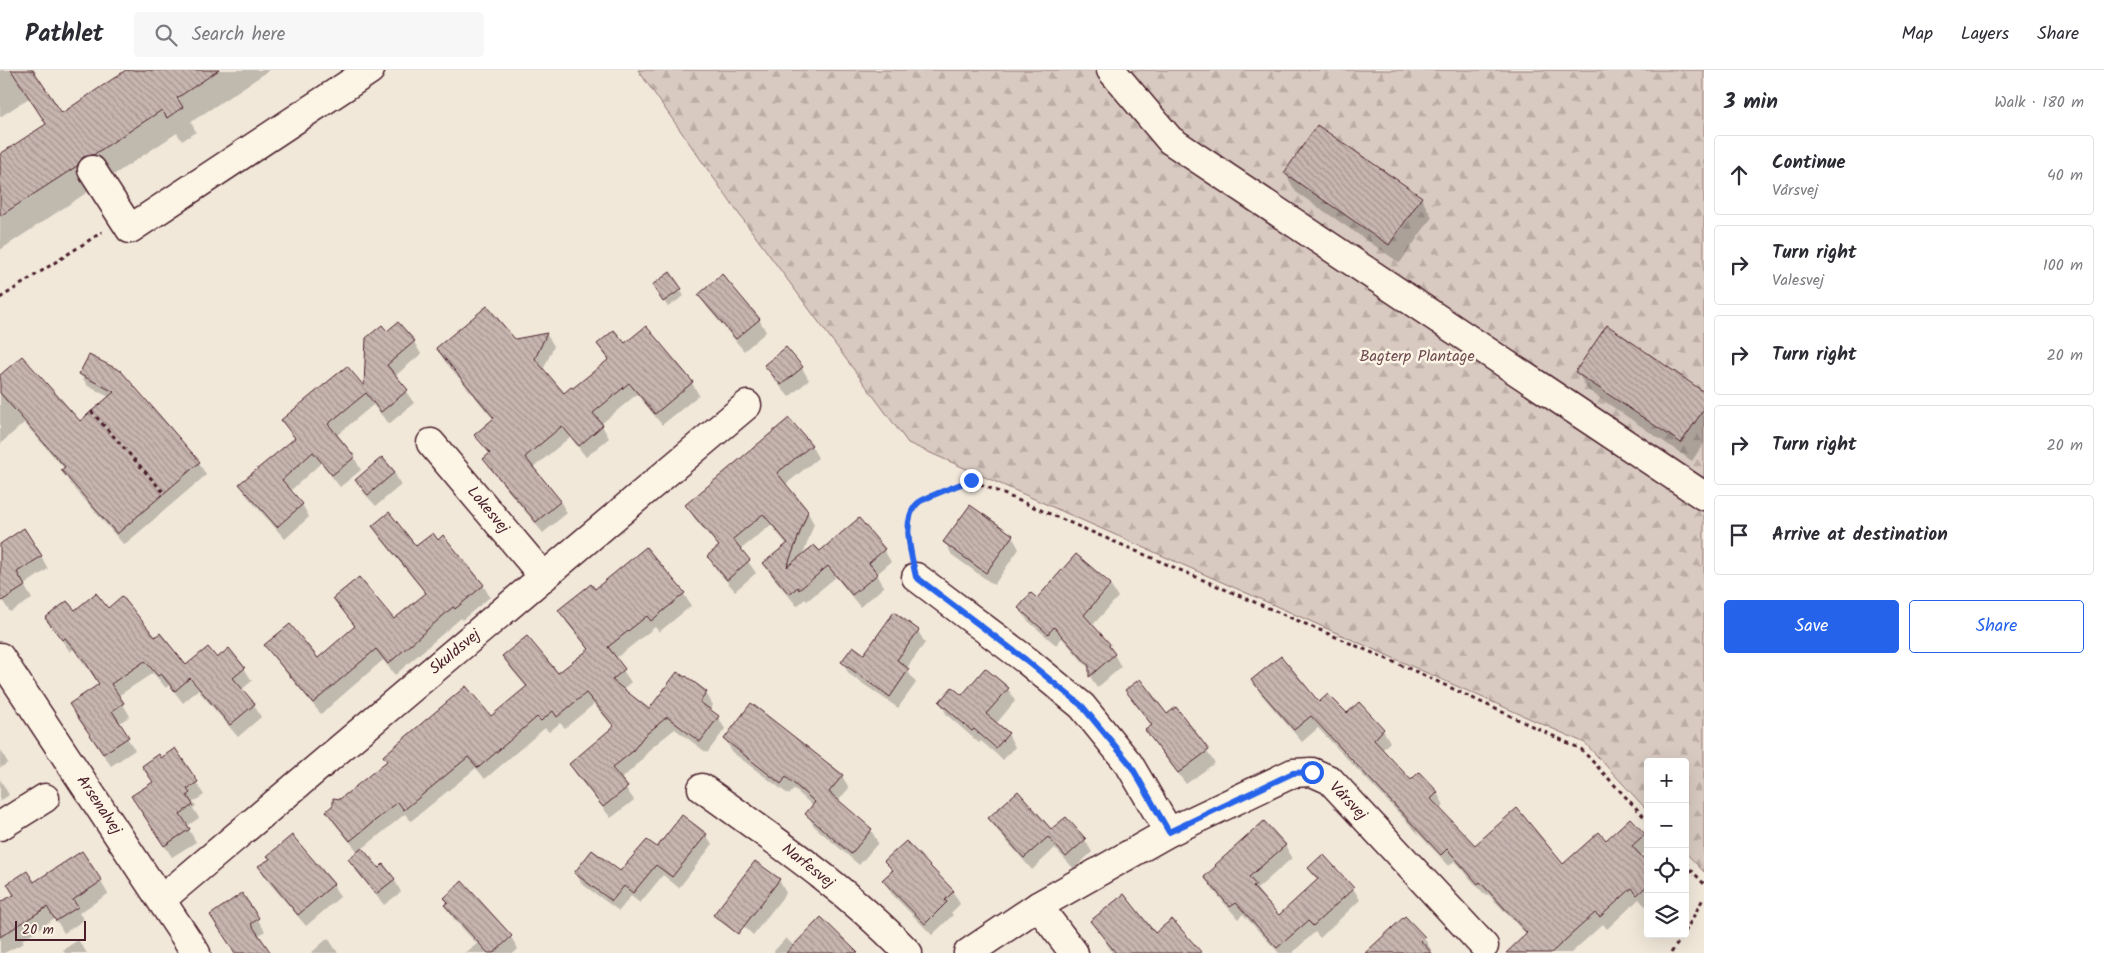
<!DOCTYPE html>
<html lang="en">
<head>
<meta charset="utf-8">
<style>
  :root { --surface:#fff; --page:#f7f7f7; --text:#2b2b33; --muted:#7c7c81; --line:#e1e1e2; --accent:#2563eb }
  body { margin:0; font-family:Kalam,sans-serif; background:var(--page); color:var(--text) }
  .controls { position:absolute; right:15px; bottom:15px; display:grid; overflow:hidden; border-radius:5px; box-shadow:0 5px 20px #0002 }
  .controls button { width:45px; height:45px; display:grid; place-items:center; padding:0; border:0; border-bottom:1px solid var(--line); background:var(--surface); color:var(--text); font:25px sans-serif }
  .scale { position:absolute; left:15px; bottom:12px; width:71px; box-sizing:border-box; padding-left:5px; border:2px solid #4a1f2b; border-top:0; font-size:14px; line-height:18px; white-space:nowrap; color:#4a1f2b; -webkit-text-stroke:4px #fcf5e5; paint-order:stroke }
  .stop { position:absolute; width:15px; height:15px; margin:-11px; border:4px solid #2563eb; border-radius:50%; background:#fff }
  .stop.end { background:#2563eb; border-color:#fff; box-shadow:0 1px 5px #0008 }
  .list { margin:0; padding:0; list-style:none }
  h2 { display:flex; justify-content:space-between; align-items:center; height:65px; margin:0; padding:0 20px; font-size:21px }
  h2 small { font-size:16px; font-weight:400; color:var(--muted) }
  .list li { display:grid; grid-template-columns:32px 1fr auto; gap:15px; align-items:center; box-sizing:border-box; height:80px; margin:0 10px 10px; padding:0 10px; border:1px solid var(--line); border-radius:5px }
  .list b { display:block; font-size:19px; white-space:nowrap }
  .list p { margin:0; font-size:16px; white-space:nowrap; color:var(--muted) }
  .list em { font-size:16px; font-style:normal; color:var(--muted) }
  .actions { display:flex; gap:10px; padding:15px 20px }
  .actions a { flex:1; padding:11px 0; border:1px solid var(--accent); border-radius:5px; text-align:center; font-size:18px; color:var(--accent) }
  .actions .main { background:var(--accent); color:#fff }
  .icon { flex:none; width:28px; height:28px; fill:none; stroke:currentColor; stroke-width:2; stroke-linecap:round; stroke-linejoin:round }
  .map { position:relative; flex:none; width:1704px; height:883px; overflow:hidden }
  header { display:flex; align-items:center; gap:30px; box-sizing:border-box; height:70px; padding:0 25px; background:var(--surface); border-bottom:1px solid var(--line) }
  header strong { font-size:24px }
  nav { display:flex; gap:28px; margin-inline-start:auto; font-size:18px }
  .search { width:350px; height:45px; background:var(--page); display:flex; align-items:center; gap:12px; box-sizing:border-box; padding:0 18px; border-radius:5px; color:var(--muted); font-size:19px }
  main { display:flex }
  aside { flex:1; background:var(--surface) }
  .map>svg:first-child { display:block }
</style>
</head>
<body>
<header>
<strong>Pathlet</strong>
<div class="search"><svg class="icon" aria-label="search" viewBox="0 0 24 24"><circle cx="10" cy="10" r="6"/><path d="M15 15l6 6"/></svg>Search here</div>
<nav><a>Map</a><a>Layers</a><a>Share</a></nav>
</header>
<main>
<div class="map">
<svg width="1704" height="883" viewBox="0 0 1704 883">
  <defs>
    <pattern id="forest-firs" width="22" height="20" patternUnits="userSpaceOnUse" patternTransform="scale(1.25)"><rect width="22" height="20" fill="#d8cac0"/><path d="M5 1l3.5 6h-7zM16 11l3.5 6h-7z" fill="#bbada5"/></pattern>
    <pattern id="building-back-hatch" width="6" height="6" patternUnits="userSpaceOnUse" patternTransform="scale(1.25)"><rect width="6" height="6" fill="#c7b6af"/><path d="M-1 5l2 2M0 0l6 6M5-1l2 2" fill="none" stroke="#a4938f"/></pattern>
  </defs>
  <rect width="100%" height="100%" fill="#f1e8da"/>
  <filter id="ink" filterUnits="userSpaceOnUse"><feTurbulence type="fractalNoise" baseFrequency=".02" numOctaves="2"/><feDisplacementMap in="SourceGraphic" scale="10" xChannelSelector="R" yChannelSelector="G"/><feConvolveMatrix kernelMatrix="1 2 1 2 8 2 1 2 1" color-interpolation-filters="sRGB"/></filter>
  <g filter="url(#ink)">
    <!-- forest -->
    <polygon fill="url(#forest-firs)" stroke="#917476" points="638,0 1704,0 1704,802 1685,782 1685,692 1648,692 1648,741 1585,673 908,373 736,140"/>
    <!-- shadow -->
    <g fill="#0003">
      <polygon points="0,0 32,0 61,45 128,0 270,0 191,52 196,62 182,71 177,63 0,180 0,86 47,55 29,28 0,47"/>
      <polygon points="1285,103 1421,128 1432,147 1400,193 1296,122"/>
      <polygon points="680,220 684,226 668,237 657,221"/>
      <polygon points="700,225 759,249 766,262 744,281 707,237"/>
      <polygon points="387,263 414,272 421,284 395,306 414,333 389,354 373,335 336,366 354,387 361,400 340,417 321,393 290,421 302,434 309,447 285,469 247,426 240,414 295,369 282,351 365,320"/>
      <polygon points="547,265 554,276 543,300 564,325 573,320 609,290 599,275 625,275 692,313 699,325 662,355 637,324 601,354 609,368 586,387 570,367 533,398 560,431 567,443 543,463 492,401 485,389 490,385 476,365 494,350 444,290 438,278 514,271"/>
      <polygon points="89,286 199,393 206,405 124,475 70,413 63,401 65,399 24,353 0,374 0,316 79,353 109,327 88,316 80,304"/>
      <polygon points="766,295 802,298 809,310 789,327 773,308"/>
      <polygon points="1577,302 1704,324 1704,373 1692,391 1588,320"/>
      <polygon points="811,375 818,388 785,415 807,441 814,454 803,485 884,480 891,492 877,504 884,517 860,537 836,507 807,531 805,529 797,536 772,506 765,493 787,475 771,455 740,480 756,503 735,521 715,498 708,486 719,477 694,448 687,436"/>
      <polygon points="394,402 401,415 376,436 364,423 357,410"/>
      <polygon points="373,456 416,478 438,471 483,515 490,527 462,550 461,548 395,605 383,590 321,644 273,587 266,575 318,589 355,557 334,529 394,551 426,524 380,468"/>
      <polygon points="1012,466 1019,479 994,515 952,485 945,472"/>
      <polygon points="0,475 41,486 48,499 24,515 32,529 10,542 0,527"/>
      <polygon points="1110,515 1118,527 1092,556 1109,575 1121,597 1097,618 1090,606 1090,600 1062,568 1056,575 1027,550 1020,538 1037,530"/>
      <polygon points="595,521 684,524 691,536 659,562 655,557 615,589 631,612 622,620 650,641 706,623 713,635 709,641 718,647 725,659 707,683 675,659 651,678 638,694 620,710 634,730 611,748 577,706 570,694 614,658 594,634 565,658 560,653 549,662 545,658 485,709 476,698 411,751 405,744 362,779 378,800 394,809 401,822 384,835 357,802 350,790 359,783 334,753 327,741 340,730 491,648 527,618 511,599 504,587 557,605 589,580 567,553 560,541"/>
      <polygon points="108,539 155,568 186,597 217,590 244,598 252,611 241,620 254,635 261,647 238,667 198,620 183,633 169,615 166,618 153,603 118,626 130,646 118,654 135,680 111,696 78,647 100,615 73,579 70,582 47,549 75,542"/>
      <polygon points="918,561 925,573 906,599 916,613 898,638 849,604 842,592 864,586"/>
      <polygon points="1253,611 1347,645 1359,634 1383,660 1390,672 1382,680 1411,712 1419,704 1437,723 1444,735 1439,740 1475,777 1562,796 1606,772 1644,765 1648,771 1648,780 1640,787 1648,795 1648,833 1645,836 1639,829 1607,859 1603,854 1571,883 1517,883 1527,865 1488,824 1486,826 1454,791 1449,796 1318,658 1302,672 1260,623"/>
      <polygon points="1008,619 1015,631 996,654 1008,664 1015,677 1003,690 981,671 979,673 947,645 940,632"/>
      <polygon points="1127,621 1167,646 1176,639 1215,693 1186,714 1154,672 1147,661 1152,657"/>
      <polygon points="725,669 842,706 849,718 838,731 871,760 878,773 859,795 814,756 807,744 813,736 794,719 789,725 732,682"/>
      <polygon points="0,679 8,693 0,698"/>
      <polygon points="175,680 204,725 193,732 196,736 193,738 199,748 187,756 196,772 172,787 132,727 154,713 160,689"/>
      <polygon points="0,709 9,725 0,731"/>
      <polygon points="990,748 1051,761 1066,748 1085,770 1092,782 1074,799 1055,778 1032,800 997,760"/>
      <polygon points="706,764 712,775 679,818 663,805 640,833 631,826 619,841 582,814 576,803 621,803 657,779"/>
      <polygon points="292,767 333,815 340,827 306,856 266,809 259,797 271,789"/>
      <polygon points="1285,775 1292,788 1257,819 1279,847 1318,811 1310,798 1353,818 1360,830 1320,868 1315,862 1292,883 1279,883 1243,844 1238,849 1213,820 1206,807"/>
      <polygon points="886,792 953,822 960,834 951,843 953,845 932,865 891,823 884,810 892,802"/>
      <polygon points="779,810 786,823 753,865 732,845"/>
      <polygon points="101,812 108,824 79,843 84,850 64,863 55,848 22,870 24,873 4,883 0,883 0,834 34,814"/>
      <polygon points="242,825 265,861 258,866 269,883 235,883"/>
      <polygon points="445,828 511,867 518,879 514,883 465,883 477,874 453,848 446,836 448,834"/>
      <polygon points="1092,851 1155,865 1199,883 1110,883 1112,882"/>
      <polygon points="328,868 338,883 311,883"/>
      <polygon points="786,868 794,876 856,883 775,883 774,881"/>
      <polygon points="1424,868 1431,880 1430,883 1367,883"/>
      <polygon points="78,870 87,883 65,883 63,880"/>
    </g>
    <!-- building -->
    <g fill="url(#building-back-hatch)" stroke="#4a1f2b">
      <polygon points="11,0 33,0 62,43 126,0 219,0 177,28 183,37 167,48 162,40 93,85 83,87 77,96 0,146 0,84 46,54"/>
      <polygon points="1317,55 1422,127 1389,175 1284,103"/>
      <polygon points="670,202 682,219 663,232 652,215"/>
      <polygon points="722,204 760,249 736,269 698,225"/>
      <polygon points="487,236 515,269 547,263 535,289 564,323 571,317 573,318 609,289 597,274 614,260 625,273 646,256 693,312 655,344 629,313 593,343 603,355 579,376 562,356 525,387 561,431 536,452 483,389 490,383 474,365 494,348 436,278"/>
      <polygon points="398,252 415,271 387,295 408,320 381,342 366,323 328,354 355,387 332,405 313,382 282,410 303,434 277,457 239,414 295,368 281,350 347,296 364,316 366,268 382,255 387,261"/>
      <polygon points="1607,255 1704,322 1704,339 1681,373 1575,302"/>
      <polygon points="786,277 803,297 781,315 764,295"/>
      <polygon points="89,285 121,301 200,392 117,464 61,400 65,397 0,323 0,305 22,286 80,351 114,322 79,304"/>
      <polygon points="789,348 812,375 777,403 808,441 787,497 814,475 820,481 859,448 885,479 869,493 878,504 852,525 828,496 799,520 798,517 789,524 763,493 788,473 763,444 733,469 750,490 727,510 707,486 719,476 685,435"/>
      <polygon points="382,387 395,402 368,425 355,410"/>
      <polygon points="970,435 1013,465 986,503 943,472"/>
      <polygon points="389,442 416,476 433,463 438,470 443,465 484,515 455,539 453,537 388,594 376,579 313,633 264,575 290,554 318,588 355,556 333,528 359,507 394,549 426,523 372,456"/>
      <polygon points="24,458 42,486 17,502 25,516 0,532 0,474"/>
      <polygon points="646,477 685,523 651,551 647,546 608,577 625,599 612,610 649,639 677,602 685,607 686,606 707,622 700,632 719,646 700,672 667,647 644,666 632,682 612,698 628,717 603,737 569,694 614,656 586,623 557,647 553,641 541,651 537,647 478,698 468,687 404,740 398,732 350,771 326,741 333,735 333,728 340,729 387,691 383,686 466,616 491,646 527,616 502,586 527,566 558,603 589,579 558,540 591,514 595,519"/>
      <polygon points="1076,484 1111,514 1084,545 1110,574 1109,576 1115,584 1089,607 1089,596 1054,557 1048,564 1018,538 1031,523 1037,528"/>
      <polygon points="96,523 108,538 122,526 155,567 160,563 186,595 208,577 217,588 229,578 245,598 233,608 255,634 230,655 190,608 175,621 161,604 158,606 145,591 111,614 124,633 112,641 129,667 103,684 69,634 99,614 86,593 65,568 62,570 45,548 67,531 75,540"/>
      <polygon points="894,542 919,560 897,590 909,599 890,627 841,592 853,576 864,584"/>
      <polygon points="1281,586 1319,632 1328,624 1347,643 1359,632 1384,659 1374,670 1411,710 1419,702 1438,722 1431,729 1475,775 1517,738 1563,794 1599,762 1606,770 1630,748 1645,764 1632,776 1648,793 1648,815 1637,825 1632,818 1600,847 1595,843 1551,883 1506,883 1527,863 1480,812 1478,814 1447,779 1441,785 1311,646 1294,660 1251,610"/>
      <polygon points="985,598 1009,618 986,644 1009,663 996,678 974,659 972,661 939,632 952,617 962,625"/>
      <polygon points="1140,609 1167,644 1176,637 1209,680 1178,703 1145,660 1152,655 1125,620"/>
      <polygon points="751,633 843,705 829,722 872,759 851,784 805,744 815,732 786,707 781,714 724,669"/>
      <polygon points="175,678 198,712 187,719 190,723 187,725 193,735 180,744 190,759 164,776 131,726 153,712 142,696 159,684 161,688"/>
      <polygon points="1018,721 1051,759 1066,747 1086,769 1066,787 1048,767 1024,788 988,748"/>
      <polygon points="682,745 707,764 672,807 656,795 633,823 624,816 612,831 574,803 592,780 620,801 647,770 657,777"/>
      <polygon points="1264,751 1286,775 1249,807 1256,815 1253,817 1279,845 1318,809 1308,798 1323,784 1354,818 1313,856 1308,851 1277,878 1236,833 1230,837 1204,807 1216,796 1215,795"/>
      <polygon points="292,765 334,814 298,845 258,796 270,789 267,786"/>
      <polygon points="906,771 954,821 945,830 947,832 925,854 882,810 893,800 884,791"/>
      <polygon points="362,778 379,798 383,794 395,809 376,824 348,789"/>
      <polygon points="82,781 102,811 73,830 78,837 56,851 47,837 0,867 0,832 14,825 7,814 27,801 34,812"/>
      <polygon points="755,791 780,809 738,864 713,845"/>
      <polygon points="462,811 512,866 494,883 488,883 444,835 448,832 444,828"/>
      <polygon points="242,823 259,848 251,854 271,883 235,883 210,845"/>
      <polygon points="1124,824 1155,863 1172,849 1202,883 1116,883 1090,851"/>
      <polygon points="1405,846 1425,867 1421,871 1432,883 1365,883"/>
      <polygon points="821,847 858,883 786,883"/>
    </g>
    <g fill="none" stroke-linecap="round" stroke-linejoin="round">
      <defs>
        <g id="minor">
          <polyline points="1111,0 1170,70 1704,426"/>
          <polyline points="92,100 130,159 370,0"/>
          <polyline points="431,373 544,507"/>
          <polyline points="916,507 1026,590 1082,636 1129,694 1169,762"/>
          <polyline points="0,587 196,883"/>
          <path d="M 702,718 C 773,769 847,819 908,883"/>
          <polyline points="0,756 45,728"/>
          <polyline points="162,829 747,335"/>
          <polyline points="1038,836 1074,883"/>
          <polyline points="968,883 1038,836 1169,762 1293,703 1312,702 1330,710 1484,876"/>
        </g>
      </defs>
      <!-- minor casing -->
      <use href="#minor" stroke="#4a1f2b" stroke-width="31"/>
      <!-- path -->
      <g stroke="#4a1f2b" stroke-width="3" stroke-dasharray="4 4" stroke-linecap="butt">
        <polyline points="0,228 102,162"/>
        <polyline points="91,341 165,424"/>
        <path d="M 910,482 C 907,468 906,445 917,434 C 925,426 959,415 971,410 L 1417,602 L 1581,679 L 1648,751"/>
        <polyline points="1685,793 1704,814"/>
        <polyline points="1685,862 1704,827"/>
        <polyline points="1671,883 1684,864"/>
      </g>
      <!-- minor -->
      <use href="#minor" stroke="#fcf5e5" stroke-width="28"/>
    </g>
  </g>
  <g fill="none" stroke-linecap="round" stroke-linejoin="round" filter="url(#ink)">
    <!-- route -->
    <path stroke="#2563eb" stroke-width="6" d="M 971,410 C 960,415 925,427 918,433 C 900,449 912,487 916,507 L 1026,590 L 1082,636 L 1130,694 L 1169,762 L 1293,703 L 1312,702"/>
  </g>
  <g text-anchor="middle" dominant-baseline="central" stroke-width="5" stroke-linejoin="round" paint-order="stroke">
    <!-- park labels -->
    <g font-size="16" fill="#6e4a50" stroke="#fcf5e5">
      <text x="1417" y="286">Bagterp Plantage</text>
    </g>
    <!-- street labels -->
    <g font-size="16" fill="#4a1f2b" stroke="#fcf5e5">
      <text transform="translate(488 440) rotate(50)">Lokesvej</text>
      <text transform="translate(455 582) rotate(-40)">Skuldsvej</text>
      <text transform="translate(1348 731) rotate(46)">Vårsvej</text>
      <text transform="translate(99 735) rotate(56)">Arsenalvej</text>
      <text transform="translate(808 796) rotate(38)">Narfesvej</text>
    </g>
  </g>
</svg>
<div class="controls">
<button>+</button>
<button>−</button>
<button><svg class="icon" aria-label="locate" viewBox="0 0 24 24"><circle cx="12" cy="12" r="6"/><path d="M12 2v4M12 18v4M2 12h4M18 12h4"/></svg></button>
<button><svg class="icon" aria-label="layers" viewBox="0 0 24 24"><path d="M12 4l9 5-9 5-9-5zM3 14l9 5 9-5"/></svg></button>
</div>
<div class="scale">20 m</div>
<div class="stop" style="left:1312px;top:702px"></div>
<div class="stop end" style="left:971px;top:410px"></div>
</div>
<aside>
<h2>3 min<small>Walk · 180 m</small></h2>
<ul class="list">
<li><svg class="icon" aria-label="ahead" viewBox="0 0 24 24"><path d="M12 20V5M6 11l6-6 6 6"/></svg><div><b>Continue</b><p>Vårsvej</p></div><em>40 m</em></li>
<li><svg class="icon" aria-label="right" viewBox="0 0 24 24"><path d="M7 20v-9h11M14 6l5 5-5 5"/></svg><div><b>Turn right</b><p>Valesvej</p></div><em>100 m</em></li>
<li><svg class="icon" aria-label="right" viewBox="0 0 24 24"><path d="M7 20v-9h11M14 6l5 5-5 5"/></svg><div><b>Turn right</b></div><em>20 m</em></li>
<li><svg class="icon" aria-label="right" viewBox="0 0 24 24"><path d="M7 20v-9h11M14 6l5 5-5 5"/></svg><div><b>Turn right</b></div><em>20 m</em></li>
<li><svg class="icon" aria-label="arrive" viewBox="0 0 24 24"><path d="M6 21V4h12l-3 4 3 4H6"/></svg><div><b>Arrive at destination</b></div></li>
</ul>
<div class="actions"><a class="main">Save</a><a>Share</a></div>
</aside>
</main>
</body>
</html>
